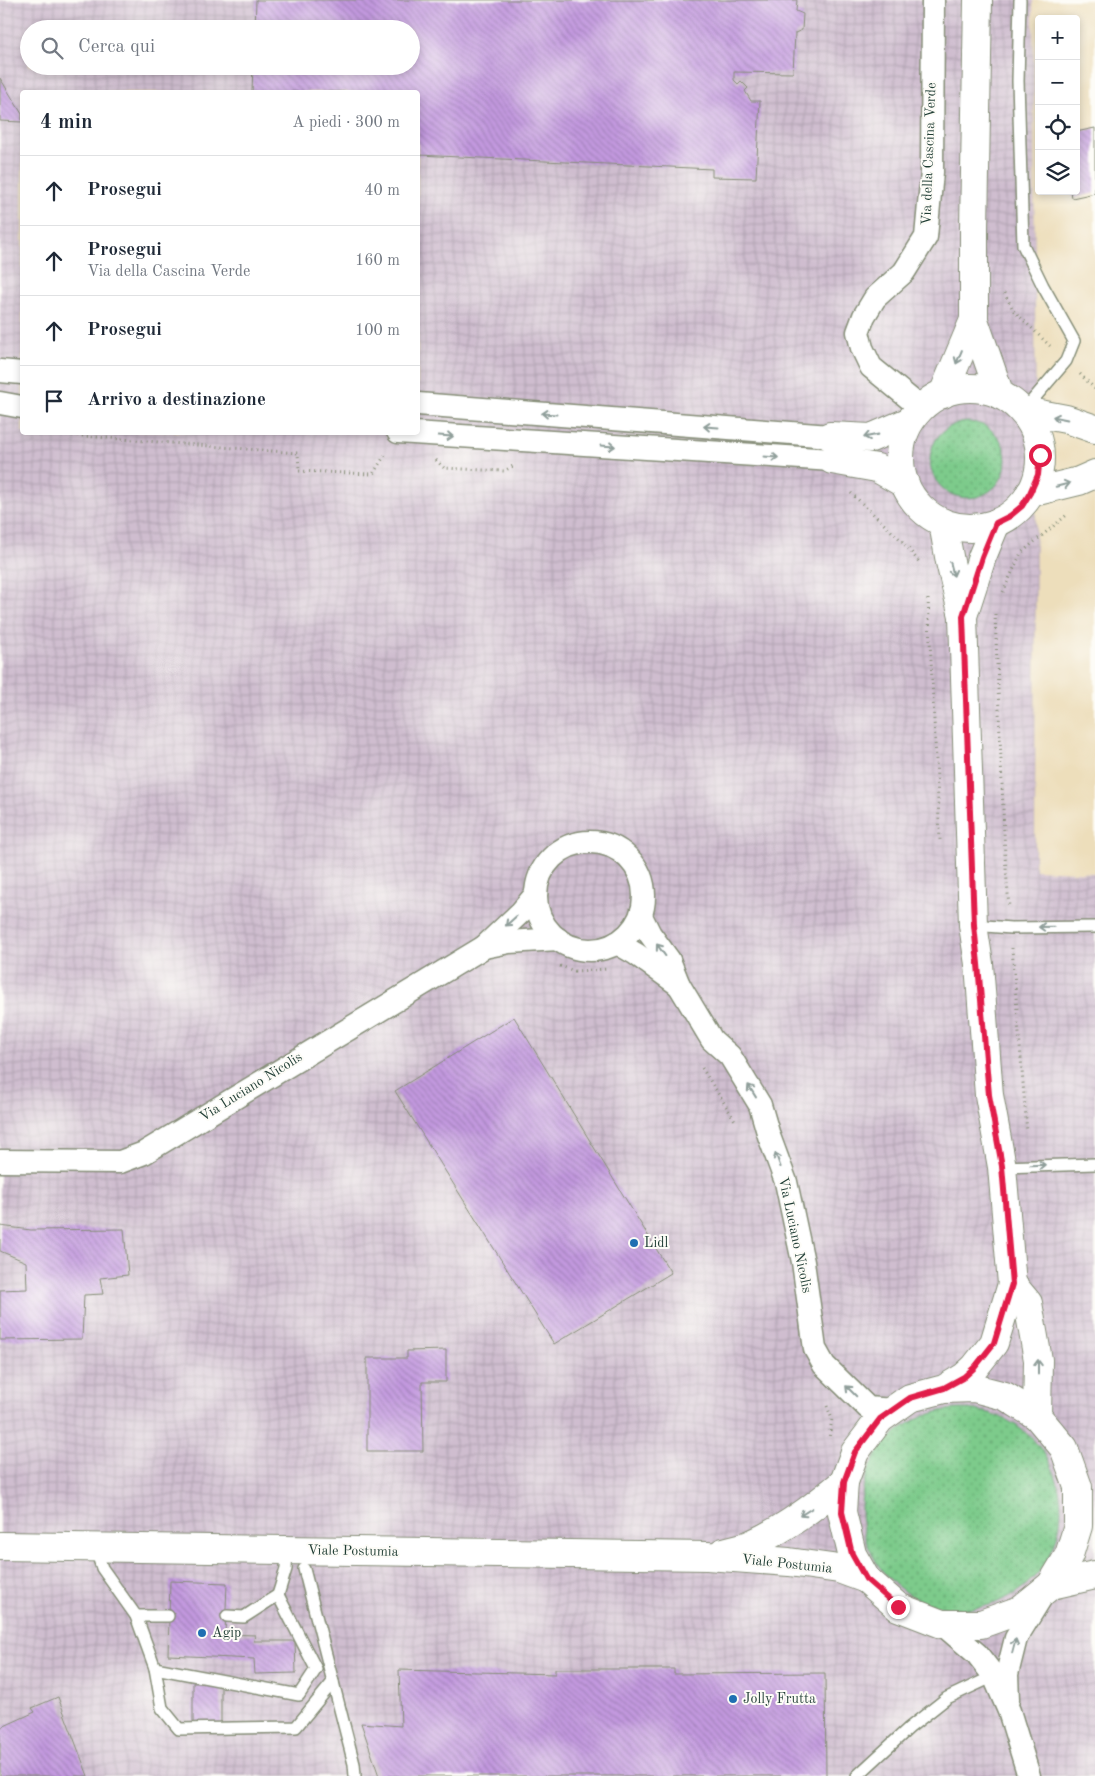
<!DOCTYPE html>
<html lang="it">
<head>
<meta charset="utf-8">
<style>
  :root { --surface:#fff; --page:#f2f2f3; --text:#1f2937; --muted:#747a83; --line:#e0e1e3 }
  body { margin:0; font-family:"Old Standard TT",serif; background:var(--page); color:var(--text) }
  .controls { position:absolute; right:15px; top:15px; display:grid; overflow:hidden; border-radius:5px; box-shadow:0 2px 8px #0003 }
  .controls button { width:45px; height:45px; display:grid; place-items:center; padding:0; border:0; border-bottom:1px solid var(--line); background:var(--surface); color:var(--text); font:25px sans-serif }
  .stop { position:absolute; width:15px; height:15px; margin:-11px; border:4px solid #e11d48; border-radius:50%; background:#fff }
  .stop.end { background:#e11d48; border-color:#fff; box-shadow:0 1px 5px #0008 }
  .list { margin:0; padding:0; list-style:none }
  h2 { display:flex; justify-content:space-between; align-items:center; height:65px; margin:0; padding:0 20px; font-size:21px }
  h2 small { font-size:16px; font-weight:400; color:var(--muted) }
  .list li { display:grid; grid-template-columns:32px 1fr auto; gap:15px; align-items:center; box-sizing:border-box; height:70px; padding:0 20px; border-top:1px solid var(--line) }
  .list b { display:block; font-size:19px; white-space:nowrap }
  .list p { margin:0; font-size:16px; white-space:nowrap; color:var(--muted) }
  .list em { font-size:16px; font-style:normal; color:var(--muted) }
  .icon { flex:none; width:28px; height:28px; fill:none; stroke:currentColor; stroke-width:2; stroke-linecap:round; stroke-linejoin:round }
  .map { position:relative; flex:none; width:1095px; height:1776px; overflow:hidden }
  .search { position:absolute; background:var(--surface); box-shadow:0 2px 8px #0003; left:20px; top:20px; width:400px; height:55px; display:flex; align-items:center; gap:12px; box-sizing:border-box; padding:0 18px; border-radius:28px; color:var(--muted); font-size:19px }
  .panel { position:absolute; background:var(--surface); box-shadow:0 2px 8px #0003; left:20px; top:90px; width:400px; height:345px; border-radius:5px }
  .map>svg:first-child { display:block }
</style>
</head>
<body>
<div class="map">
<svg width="1095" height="1776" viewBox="0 0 1095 1776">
  <defs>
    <pattern id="industrial-grid" width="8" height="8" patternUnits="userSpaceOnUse" patternTransform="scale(1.25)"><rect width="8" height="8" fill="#cfbdcf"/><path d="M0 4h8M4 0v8" fill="none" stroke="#b1a3b2"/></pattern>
    <pattern id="green-dots" width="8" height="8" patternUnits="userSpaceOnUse" patternTransform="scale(1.25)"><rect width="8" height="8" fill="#7dcb8b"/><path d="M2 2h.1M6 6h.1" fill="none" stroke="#66a672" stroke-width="1.8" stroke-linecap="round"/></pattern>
    <pattern id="building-back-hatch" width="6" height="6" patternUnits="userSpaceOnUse" patternTransform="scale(1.25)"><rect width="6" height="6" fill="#c399df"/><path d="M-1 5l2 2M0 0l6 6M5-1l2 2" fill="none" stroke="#9e7eb6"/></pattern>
  </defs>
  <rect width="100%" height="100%" fill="#fdfcf7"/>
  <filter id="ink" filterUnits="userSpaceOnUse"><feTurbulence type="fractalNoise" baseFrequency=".02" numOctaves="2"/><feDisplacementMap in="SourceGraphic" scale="10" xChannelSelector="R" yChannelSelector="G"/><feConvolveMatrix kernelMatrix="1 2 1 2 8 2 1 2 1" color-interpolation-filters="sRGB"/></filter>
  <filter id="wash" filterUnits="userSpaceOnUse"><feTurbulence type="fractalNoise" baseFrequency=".0096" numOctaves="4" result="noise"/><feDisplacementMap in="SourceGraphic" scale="20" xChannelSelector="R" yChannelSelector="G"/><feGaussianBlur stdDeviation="1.12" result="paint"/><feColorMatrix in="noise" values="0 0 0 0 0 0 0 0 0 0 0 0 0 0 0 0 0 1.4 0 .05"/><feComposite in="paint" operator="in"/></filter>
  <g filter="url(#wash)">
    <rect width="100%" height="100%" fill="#eddebb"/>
    <!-- industrial -->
    <path fill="url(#industrial-grid)" fill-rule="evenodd" d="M 0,0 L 1033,0 L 1036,436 L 1035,870 L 1095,873 L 1095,1776 L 0,1776 ZM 29,29 L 411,29 L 411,66 L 29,66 ZM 22,92 L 418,92 L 418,432 L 22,432 Z"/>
    <!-- green -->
    <g fill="url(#green-dots)" stroke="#4e8460">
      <circle cx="968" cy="460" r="38"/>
      <circle cx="961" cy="1509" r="100"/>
    </g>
    <g id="blocks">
      <!-- building -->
      <g fill="url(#building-back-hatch)">
        <polygon points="256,0 797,0 796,11 803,14 802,30 795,33 793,73 734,72 734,80 738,84 741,81 748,88 745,91 751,101 760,101 756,178 712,177 712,169 418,155 418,92 252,92 253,66 411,66 411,29 255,29"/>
        <polygon points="0,78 22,114 22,122 0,121"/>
        <polygon points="1095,128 1095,193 1072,198 1071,191 1076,191 1076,132"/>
        <polygon points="514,1017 671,1273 554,1344 395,1091"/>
        <polygon points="0,1226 31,1230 124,1229 128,1275 100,1278 103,1294 84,1295 82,1339 0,1340 0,1290 27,1289 26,1262 0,1251"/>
        <polygon points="446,1350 446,1382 422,1382 423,1451 367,1451 367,1358 407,1358 407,1351"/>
        <polygon points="170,1581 227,1583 225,1634 255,1635 254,1641 295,1641 296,1673 255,1674 254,1659 168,1655"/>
        <polygon points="555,1669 674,1669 674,1674 825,1673 826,1776 379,1776 361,1723 401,1726 399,1670 555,1674"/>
        <rect x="193" y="1683" width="28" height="41"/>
        <polygon points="58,1697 88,1776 0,1776 0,1728 35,1712 32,1708"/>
      </g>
    </g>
  </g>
  <g filter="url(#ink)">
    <use href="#blocks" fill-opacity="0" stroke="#868e78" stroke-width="1"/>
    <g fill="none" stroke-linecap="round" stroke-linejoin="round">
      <defs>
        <g id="service">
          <polyline points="1020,0 1018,81 1023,245 1043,286 1074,341 1066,361 1025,409"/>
          <polyline points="973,925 1011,928 1095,927"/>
          <polyline points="1002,1167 1095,1164"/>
          <polyline points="95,1547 102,1568 136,1616 155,1668 299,1695 316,1669 278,1595"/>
          <polyline points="136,1616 168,1616"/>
          <polyline points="227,1616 244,1617 278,1595 286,1569 287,1550"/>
          <polyline points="155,1668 162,1708 179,1729 296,1727 333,1682 304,1569"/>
          <polyline points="333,1682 354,1764 355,1776"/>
          <polyline points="857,1776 909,1728 947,1698 994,1676"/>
        </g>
        <g id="minor">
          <polyline points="0,371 22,373"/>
          <polyline points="0,403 22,407"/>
          <polyline points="418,404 830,436"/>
          <polyline points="921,408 871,367 862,348 858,332 864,316 875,298 904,272 926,237 932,172 933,0"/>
          <polyline points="398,432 832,460"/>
          <circle cx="590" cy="896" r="54"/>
          <polyline points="641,916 650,934 669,960 679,985 712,1040 730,1056 760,1105 769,1136 786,1182 803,1262 815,1349 824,1365 868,1408 893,1410"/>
          <polyline points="617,943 636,954 679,985"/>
          <polyline points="484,947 509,942 558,939"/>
          <polyline points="0,1161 120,1162 144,1153 484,947 521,912 536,894"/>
          <polyline points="942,1624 977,1654 994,1676 1009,1711 1029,1776"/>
          <polyline points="1008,1700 1007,1674 1016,1638 1042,1596"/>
        </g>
        <g id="secondary">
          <polyline points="0,1546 707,1556 789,1562 839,1569 866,1579"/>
          <path d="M 723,1552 C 731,1550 741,1548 749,1545 C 784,1530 815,1506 844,1482"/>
        </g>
        <g id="primary">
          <polyline points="978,0 974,228 974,320 1000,395"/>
          <circle cx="970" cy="458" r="70"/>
          <polyline points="943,394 974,320"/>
          <polyline points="1024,411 1066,419 1095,429"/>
          <polyline points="830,436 871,438 910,421"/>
          <polyline points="832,460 877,468 905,484"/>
          <polyline points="1030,493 1079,481 1095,474"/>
          <polyline points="943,523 950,562 963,616 973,925 979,964 989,1095 1002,1167 1012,1284 994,1343 975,1367 964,1377 944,1389 910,1398 880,1419 855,1452 844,1482 842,1512 852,1554 866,1579 898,1607 942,1624 981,1624 1020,1610 1051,1585 1069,1555 1078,1526 1078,1487 1064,1448 1037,1416 1005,1396 974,1388 944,1389"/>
          <polyline points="963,616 982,557 996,523"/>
          <polyline points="1012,1284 1028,1303 1038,1360 1037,1416"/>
          <polyline points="1051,1585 1095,1575"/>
        </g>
      </defs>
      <!-- service casing -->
      <use href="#service" stroke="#868e78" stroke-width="14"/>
      <!-- minor casing -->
      <use href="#minor" stroke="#868e78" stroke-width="25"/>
      <!-- secondary casing -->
      <use href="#secondary" stroke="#868e78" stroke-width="30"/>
      <!-- primary casing -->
      <use href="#primary" stroke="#868e78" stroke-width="30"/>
      <!-- path -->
      <g stroke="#868e78" stroke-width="3" stroke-dasharray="1 4" stroke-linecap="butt">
        <polyline points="1004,293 1014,311 1050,346"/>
        <polyline points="1080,374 1095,389"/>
        <polyline points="32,432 298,453 299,471 373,474 385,455"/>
        <polyline points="436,460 444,468 504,471 513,466"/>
        <polyline points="851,493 903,542 920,563"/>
        <polyline points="1003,592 1021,553 1068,514"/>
        <polyline points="928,599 940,840"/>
        <polyline points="995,614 1005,856 1009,907"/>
        <polyline points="1012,948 1027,1132"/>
        <polyline points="560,966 575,971 608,969"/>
        <polyline points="702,1068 736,1122"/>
        <polyline points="827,1406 832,1419 829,1438"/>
      </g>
      <!-- service -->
      <use href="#service" stroke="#fff" stroke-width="11"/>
      <!-- minor -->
      <use href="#minor" stroke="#fff" stroke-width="22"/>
      <!-- secondary -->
      <use href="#secondary" stroke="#fff" stroke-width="28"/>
      <!-- primary -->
      <use href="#primary" stroke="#fff" stroke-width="28"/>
    </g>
    <!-- one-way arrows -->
    <defs><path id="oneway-shaft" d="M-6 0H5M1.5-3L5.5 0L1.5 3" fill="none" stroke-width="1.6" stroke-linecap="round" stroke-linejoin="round" transform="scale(1.25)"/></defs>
    <g stroke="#8f9e9a">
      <use href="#oneway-shaft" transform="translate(959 357) rotate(113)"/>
      <use href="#oneway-shaft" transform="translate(549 414) rotate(-176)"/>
      <use href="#oneway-shaft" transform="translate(1060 418) rotate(-168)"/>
      <use href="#oneway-shaft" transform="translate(711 427) rotate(-176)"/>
      <use href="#oneway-shaft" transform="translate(446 436) rotate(4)"/>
      <use href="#oneway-shaft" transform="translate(871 436) rotate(169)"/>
      <use href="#oneway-shaft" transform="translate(608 446) rotate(4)"/>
      <use href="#oneway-shaft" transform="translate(771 457) rotate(4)"/>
      <use href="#oneway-shaft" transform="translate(1063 485) rotate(-14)"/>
      <use href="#oneway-shaft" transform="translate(952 569) rotate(76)"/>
      <use href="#oneway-shaft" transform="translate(511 921) rotate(138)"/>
      <use href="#oneway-shaft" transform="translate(1046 927) rotate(179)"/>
      <use href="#oneway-shaft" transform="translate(661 950) rotate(-126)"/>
      <use href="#oneway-shaft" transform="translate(752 1091) rotate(-122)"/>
      <use href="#oneway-shaft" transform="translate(778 1160) rotate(-110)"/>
      <use href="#oneway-shaft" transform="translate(1038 1165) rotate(-2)"/>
      <use href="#oneway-shaft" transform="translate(1038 1367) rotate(-90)"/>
      <use href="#oneway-shaft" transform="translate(851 1391) rotate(-135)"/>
      <use href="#oneway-shaft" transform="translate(806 1512) rotate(148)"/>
      <use href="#oneway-shaft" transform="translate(1014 1646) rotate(-75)"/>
    </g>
  </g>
  <g fill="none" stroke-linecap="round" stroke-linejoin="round" filter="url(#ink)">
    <!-- route -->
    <polyline stroke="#e11d48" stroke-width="6" points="898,1607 866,1579 852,1554 842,1512 844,1482 855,1452 880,1419 910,1398 944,1388 964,1377 975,1367 994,1343 1012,1284 1002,1166 989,1095 978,964 974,925 963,616 982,557 996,523 1010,516 1022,506 1030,493 1038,475 1040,455"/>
  </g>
  <!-- markers -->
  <g fill="#1f6fb2" stroke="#fdfcf7" stroke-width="2">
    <circle cx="634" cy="1243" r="5"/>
    <circle cx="202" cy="1633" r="5"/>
    <circle cx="733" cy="1699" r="5"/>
  </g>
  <g text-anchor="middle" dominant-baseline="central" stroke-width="4" stroke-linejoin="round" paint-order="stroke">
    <!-- street labels -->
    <g font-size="14" fill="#1f3d34" stroke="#fdfcf7">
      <text transform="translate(929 154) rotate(-88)">Via della Cascina Verde</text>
      <text transform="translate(251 1087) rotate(-32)">Via Luciano Nicolis</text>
      <text transform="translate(795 1235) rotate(78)">Via Luciano Nicolis</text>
      <text transform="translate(353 1551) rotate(1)">Viale Postumia</text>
      <text transform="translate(787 1564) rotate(6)">Viale Postumia</text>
    </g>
    <!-- poi labels -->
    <g font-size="14" fill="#1f3d34" stroke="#fdfcf7" text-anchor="start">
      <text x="644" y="1243">Lidl</text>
      <text x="212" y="1633">Agip</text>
      <text x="743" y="1699">Jolly Frutta</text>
    </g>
  </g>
</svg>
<div class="controls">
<button>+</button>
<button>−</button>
<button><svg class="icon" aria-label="locate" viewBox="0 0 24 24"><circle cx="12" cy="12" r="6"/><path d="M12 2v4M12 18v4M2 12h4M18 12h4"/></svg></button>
<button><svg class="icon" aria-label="layers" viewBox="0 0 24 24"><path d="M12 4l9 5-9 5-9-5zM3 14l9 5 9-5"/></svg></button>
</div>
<div class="stop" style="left:1040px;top:455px"></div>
<div class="stop end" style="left:898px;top:1607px"></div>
<div class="search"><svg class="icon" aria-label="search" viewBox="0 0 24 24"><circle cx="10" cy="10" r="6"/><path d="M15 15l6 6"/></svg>Cerca qui</div>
<section class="panel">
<h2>4 min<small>A piedi · 300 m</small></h2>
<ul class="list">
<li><svg class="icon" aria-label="ahead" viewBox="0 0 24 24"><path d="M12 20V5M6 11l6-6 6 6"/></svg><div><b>Prosegui</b></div><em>40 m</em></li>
<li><svg class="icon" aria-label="ahead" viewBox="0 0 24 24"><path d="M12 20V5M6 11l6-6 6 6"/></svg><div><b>Prosegui</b><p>Via della Cascina Verde</p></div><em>160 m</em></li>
<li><svg class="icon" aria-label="ahead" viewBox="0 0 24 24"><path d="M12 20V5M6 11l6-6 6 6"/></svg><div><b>Prosegui</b></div><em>100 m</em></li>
<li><svg class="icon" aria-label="arrive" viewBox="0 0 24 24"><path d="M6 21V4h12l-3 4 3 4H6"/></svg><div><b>Arrivo a destinazione</b></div></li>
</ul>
</section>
</div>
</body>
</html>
